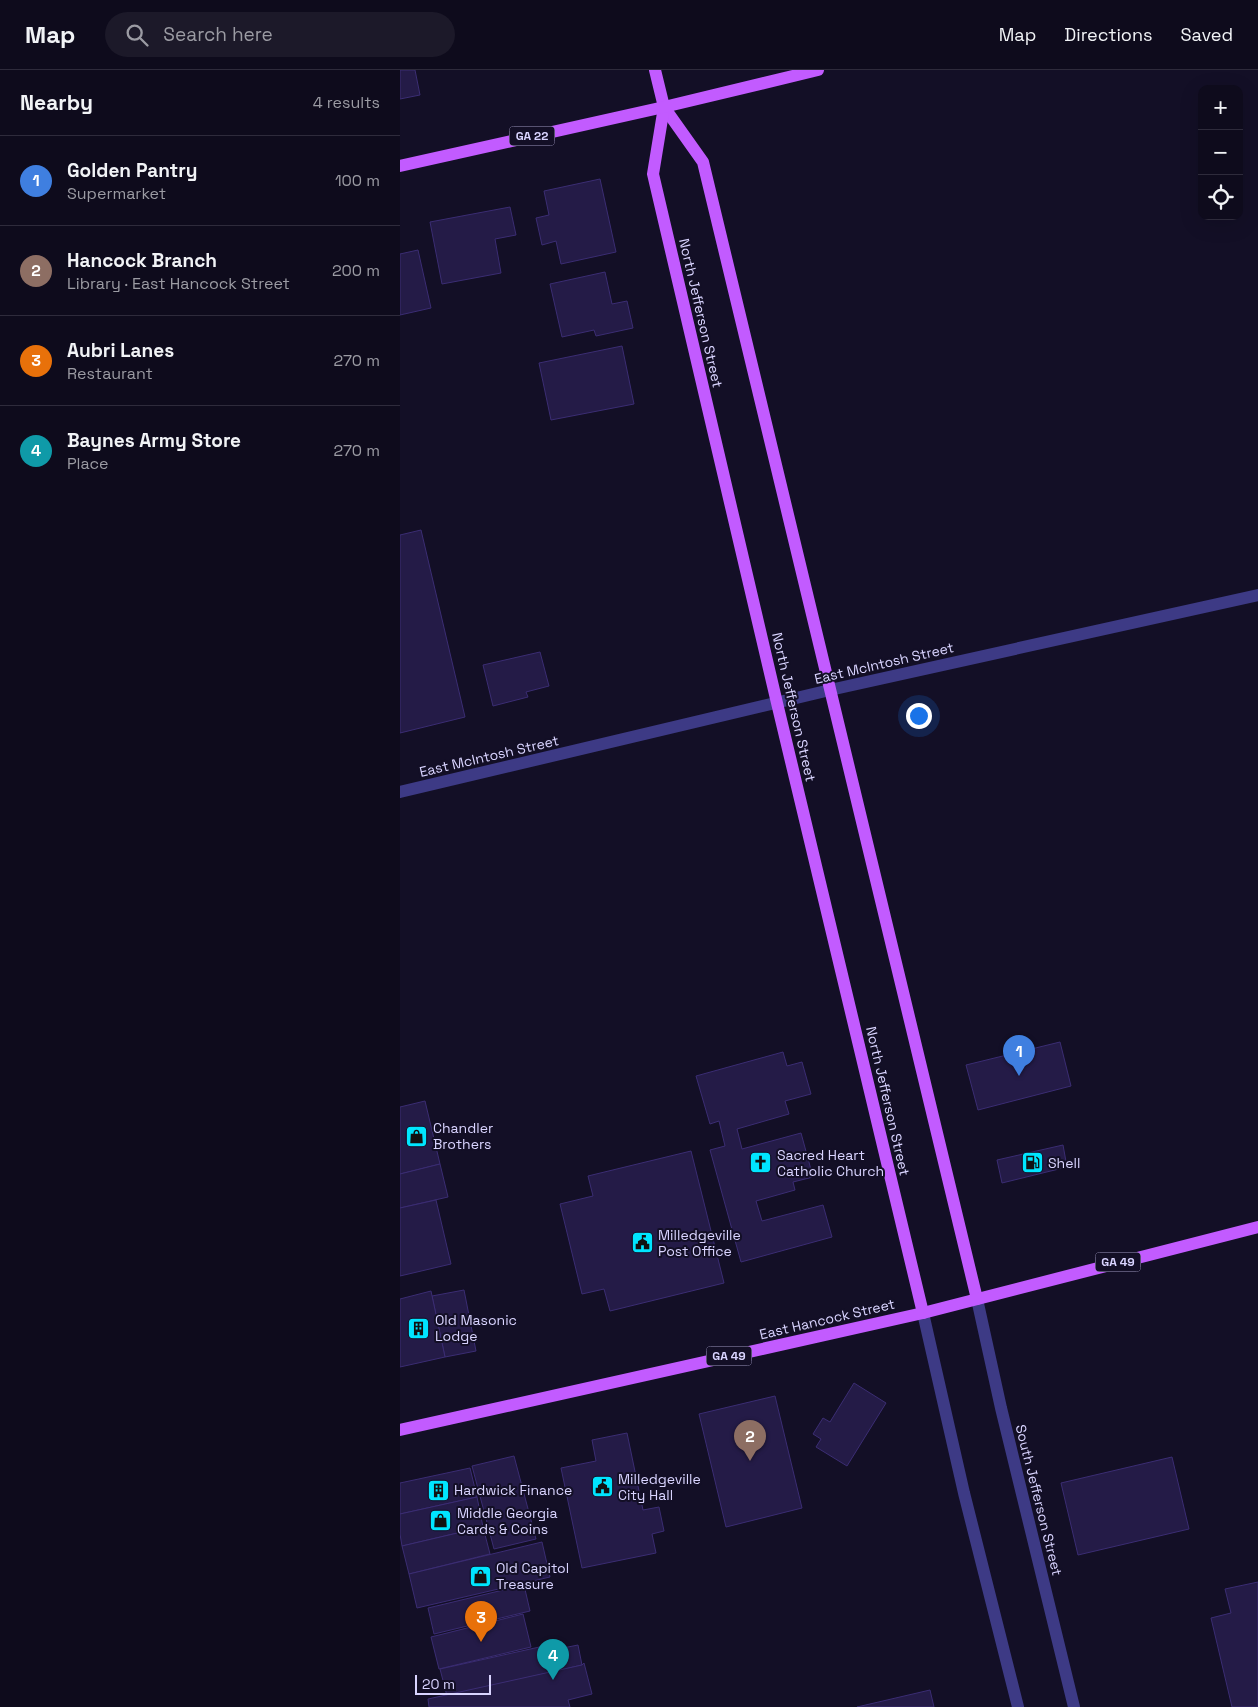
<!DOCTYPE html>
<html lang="en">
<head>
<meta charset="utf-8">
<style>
  :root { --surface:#0e0b1c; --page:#1c1929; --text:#f1f3f6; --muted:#9b9ba3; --line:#2e2b3b; --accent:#0b8043 }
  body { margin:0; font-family:"Space Grotesk",sans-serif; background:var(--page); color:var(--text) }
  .controls { position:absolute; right:15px; top:15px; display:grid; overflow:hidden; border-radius:10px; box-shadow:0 5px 20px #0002 }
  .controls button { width:45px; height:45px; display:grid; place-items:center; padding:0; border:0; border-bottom:1px solid var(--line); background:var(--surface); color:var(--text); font:25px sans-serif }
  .scale { position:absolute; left:15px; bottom:12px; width:76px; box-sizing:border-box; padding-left:5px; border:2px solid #d9d4ff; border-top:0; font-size:14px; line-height:18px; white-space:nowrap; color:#d9d4ff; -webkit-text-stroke:4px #130f26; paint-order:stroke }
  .you { position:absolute; left:518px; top:645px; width:18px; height:18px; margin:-12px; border:4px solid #fff; border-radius:50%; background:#1a73e8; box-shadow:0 0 0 8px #1a73e833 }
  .badge { display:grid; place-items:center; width:32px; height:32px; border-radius:50%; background:var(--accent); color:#fff; font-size:16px; font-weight:700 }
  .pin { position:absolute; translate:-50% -41px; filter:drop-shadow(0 1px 2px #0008) }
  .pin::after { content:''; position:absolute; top:26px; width:18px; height:15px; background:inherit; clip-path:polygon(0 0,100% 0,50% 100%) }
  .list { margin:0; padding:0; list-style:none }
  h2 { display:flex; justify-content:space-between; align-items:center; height:65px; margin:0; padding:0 20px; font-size:21px }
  h2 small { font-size:16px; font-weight:400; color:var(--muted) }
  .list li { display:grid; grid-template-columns:32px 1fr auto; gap:15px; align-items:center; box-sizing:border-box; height:90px; padding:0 20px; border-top:1px solid var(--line) }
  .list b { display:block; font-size:19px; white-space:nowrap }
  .list p { margin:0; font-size:16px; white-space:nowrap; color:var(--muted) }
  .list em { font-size:16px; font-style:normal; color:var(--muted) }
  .icon { flex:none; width:28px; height:28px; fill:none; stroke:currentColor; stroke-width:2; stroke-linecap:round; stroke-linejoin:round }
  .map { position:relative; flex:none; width:858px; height:1637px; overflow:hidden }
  header { display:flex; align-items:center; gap:30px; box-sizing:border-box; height:70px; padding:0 25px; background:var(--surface); border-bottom:1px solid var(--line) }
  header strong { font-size:24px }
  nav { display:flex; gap:28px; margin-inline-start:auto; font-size:18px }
  .search { width:350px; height:45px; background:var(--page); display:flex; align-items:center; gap:12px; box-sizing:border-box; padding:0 18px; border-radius:28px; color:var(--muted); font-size:19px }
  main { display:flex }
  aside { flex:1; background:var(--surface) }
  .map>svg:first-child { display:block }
</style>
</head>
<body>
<header>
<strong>Map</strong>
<div class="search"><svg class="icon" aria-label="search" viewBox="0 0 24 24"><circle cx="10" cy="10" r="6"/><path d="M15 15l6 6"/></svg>Search here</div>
<nav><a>Map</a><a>Directions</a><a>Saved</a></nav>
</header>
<main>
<aside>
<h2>Nearby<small>4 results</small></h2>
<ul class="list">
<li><span class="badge" style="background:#3f7fe0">1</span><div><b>Golden Pantry</b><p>Supermarket</p></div><em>100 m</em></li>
<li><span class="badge" style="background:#8d6e63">2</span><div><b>Hancock Branch</b><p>Library · East Hancock Street</p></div><em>200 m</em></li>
<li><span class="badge" style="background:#e8710a">3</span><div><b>Aubri Lanes</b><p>Restaurant</p></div><em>270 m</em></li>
<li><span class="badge" style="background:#0f9aa8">4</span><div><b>Baynes Army Store</b><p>Place</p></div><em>270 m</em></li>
</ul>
</aside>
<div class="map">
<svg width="858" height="1637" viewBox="0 0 858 1637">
  <rect width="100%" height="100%" fill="#130f26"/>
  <!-- building -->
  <g fill="#241b47" stroke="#3b2d73">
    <polygon points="0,0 15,0 20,25 0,29"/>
    <polygon points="200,109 216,182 161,194 156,171 142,175 136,148 149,145 144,121"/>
    <polygon points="110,137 116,165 95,169 101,203 42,214 30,152"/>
    <polygon points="18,180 31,238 0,245 0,184"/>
    <polygon points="205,202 212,234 227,231 233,258 196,266 194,260 162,267 150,214"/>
    <polygon points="222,276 234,334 151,350 139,293"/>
    <polygon points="21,460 65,647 0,663 0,465"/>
    <polygon points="140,582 149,616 126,622 128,627 93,636 83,595"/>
    <polygon points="660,972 671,1016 578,1040 566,995"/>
    <polygon points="383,982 387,996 402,992 411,1024 385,1031 389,1044 337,1059 342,1079 401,1063 413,1107 393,1112 395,1120 356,1131 362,1151 423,1135 432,1167 341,1192 310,1080 325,1076 319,1051 310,1054 296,1006"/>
    <polygon points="25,1031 40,1094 0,1104 0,1037"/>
    <polygon points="663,1075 667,1097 602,1113 597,1090"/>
    <polygon points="291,1081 324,1213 210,1241 204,1219 182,1224 160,1134 193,1126 188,1106"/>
    <polygon points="40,1094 48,1127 0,1138 0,1104"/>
    <polygon points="36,1130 51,1194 0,1206 0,1138"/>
    <polygon points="64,1220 76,1281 45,1287 32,1226"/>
    <polygon points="31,1221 45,1287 0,1297 0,1229"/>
    <polygon points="454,1313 486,1333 447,1396 416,1377 421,1369 413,1364 423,1348 430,1352"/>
    <polygon points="375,1326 402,1438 326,1457 299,1344"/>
    <polygon points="227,1363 243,1440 259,1437 264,1461 252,1464 256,1483 182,1498 161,1398 196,1391 192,1370"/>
    <polygon points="114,1386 136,1469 94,1479 72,1396"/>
    <polygon points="772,1387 789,1459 678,1485 661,1413"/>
    <polygon points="70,1398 77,1427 0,1444 0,1413"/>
    <polygon points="77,1427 83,1457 2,1476 0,1464 0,1444"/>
    <polygon points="83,1457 90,1484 9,1504 2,1476"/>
    <polygon points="142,1472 150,1507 17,1538 9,1504"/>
    <polygon points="858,1512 858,1637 832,1637 811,1548 831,1543 825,1519"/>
    <polygon points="124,1515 130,1541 34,1564 28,1538"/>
    <polygon points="123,1544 131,1577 39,1599 31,1567"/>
    <polygon points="162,1572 163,1578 178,1575 182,1595 47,1626 40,1599"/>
    <polygon points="184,1593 192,1624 168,1630 170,1637 29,1637 28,1629 182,1595"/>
    <polygon points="530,1620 534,1637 457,1637"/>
  </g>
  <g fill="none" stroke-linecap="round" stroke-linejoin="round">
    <!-- minor -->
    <g stroke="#3d3a85" stroke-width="12">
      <polyline points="0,722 430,620 858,525"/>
      <polyline points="577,1229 601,1338 674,1637"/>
      <polyline points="523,1243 564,1423 618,1637"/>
    </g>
    <!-- major -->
    <g stroke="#c25bff" stroke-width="12">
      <polyline points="255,0 264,37 303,92 577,1229"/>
      <polyline points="264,37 253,104 377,633 523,1243"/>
      <polyline points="0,96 264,37 418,0"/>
      <polyline points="0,1360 523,1243 858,1157"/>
    </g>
  </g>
  <!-- icons -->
  <defs>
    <symbol id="shop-square" viewBox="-11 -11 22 22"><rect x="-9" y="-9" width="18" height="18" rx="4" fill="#00e5ff" stroke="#130f26"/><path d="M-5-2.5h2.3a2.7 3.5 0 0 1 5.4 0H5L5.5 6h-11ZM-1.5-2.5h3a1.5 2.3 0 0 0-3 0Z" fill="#111"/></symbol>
    <symbol id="church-square" viewBox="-11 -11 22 22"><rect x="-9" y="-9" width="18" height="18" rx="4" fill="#00e5ff" stroke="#130f26"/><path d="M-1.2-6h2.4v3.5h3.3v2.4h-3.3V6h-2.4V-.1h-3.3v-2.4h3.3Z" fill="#111"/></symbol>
    <symbol id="fuel-square" viewBox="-11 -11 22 22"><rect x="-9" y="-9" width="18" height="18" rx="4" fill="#00e5ff" stroke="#130f26"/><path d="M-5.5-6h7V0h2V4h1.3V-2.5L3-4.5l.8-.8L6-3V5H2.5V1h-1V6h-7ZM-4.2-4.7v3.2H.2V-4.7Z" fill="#111"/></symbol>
    <symbol id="civic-square" viewBox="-11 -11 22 22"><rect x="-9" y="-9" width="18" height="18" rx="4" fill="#00e5ff" stroke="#130f26"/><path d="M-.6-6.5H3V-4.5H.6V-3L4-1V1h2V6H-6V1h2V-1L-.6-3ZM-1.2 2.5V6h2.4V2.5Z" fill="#111"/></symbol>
    <symbol id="building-square" viewBox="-11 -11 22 22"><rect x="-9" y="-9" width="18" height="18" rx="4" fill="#00e5ff" stroke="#130f26"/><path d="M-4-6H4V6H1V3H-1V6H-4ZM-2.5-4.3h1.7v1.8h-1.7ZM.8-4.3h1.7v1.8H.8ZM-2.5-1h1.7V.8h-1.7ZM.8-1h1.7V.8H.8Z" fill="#111"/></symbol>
  </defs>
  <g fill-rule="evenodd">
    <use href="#shop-square" x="4" y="1054" width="25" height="25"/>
    <use href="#church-square" x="348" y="1080" width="25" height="25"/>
    <use href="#fuel-square" x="620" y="1080" width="25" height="25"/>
    <use href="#civic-square" x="230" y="1160" width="25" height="25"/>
    <use href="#building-square" x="6" y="1246" width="25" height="25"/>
    <use href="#civic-square" x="190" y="1404" width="25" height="25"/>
    <use href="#building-square" x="26" y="1408" width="25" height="25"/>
    <use href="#shop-square" x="28" y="1438" width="25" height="25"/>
    <use href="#shop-square" x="68" y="1494" width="25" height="25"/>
  </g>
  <g text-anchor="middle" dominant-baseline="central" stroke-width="4" stroke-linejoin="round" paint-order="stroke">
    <!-- shield labels -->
    <g fill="#130f26" stroke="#9e99be" stroke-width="1">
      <rect x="109.5" y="56.5" width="45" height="19" rx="4"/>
      <rect x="695.5" y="1182.5" width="45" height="19" rx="4"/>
      <rect x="306.5" y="1276.5" width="45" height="19" rx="4"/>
    </g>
    <g font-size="12" font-weight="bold" fill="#d9d4ff">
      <text x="132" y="66">GA 22</text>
      <text x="718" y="1192">GA 49</text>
      <text x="329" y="1286">GA 49</text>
    </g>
    <!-- street labels -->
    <g font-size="14" fill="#d9d4ff" stroke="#130f26">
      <text transform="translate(301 243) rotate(77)">North Jefferson Street</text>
      <text transform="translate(484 593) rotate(-13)">East McIntosh Street</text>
      <text transform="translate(394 637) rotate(77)">North Jefferson Street</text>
      <text transform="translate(89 686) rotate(-13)">East McIntosh Street</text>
      <text transform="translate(488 1031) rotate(77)">North Jefferson Street</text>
      <text transform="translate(427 1249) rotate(-13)">East Hancock Street</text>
      <text transform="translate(639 1430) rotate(76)">South Jefferson Street</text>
    </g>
    <!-- poi labels -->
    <g font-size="14" fill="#d9d4ff" stroke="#130f26" text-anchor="start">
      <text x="33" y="1058">Chandler<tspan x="33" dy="16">Brothers</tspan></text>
      <text x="377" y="1085">Sacred Heart<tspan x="377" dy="16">Catholic Church</tspan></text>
      <text x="648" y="1093">Shell</text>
      <text x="258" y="1165">Milledgeville<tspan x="258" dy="16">Post Office</tspan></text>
      <text x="35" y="1250">Old Masonic<tspan x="35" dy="16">Lodge</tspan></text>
      <text x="218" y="1409">Milledgeville<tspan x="218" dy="16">City Hall</tspan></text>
      <text x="54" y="1420">Hardwick Finance</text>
      <text x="57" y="1443">Middle Georgia<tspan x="57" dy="16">Cards &amp; Coins</tspan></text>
      <text x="96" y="1498">Old Capitol<tspan x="96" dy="16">Treasure</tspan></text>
    </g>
  </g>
</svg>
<div class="controls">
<button>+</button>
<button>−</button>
<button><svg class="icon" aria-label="locate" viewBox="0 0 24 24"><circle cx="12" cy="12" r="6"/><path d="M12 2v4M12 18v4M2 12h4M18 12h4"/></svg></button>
</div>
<div class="scale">20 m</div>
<div class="you"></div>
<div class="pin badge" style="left:619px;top:1006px;background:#3f7fe0">1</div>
<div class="pin badge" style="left:350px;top:1391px;background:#8d6e63">2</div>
<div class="pin badge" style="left:81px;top:1572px;background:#e8710a">3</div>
<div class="pin badge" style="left:153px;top:1610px;background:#0f9aa8">4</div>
</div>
</main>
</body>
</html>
